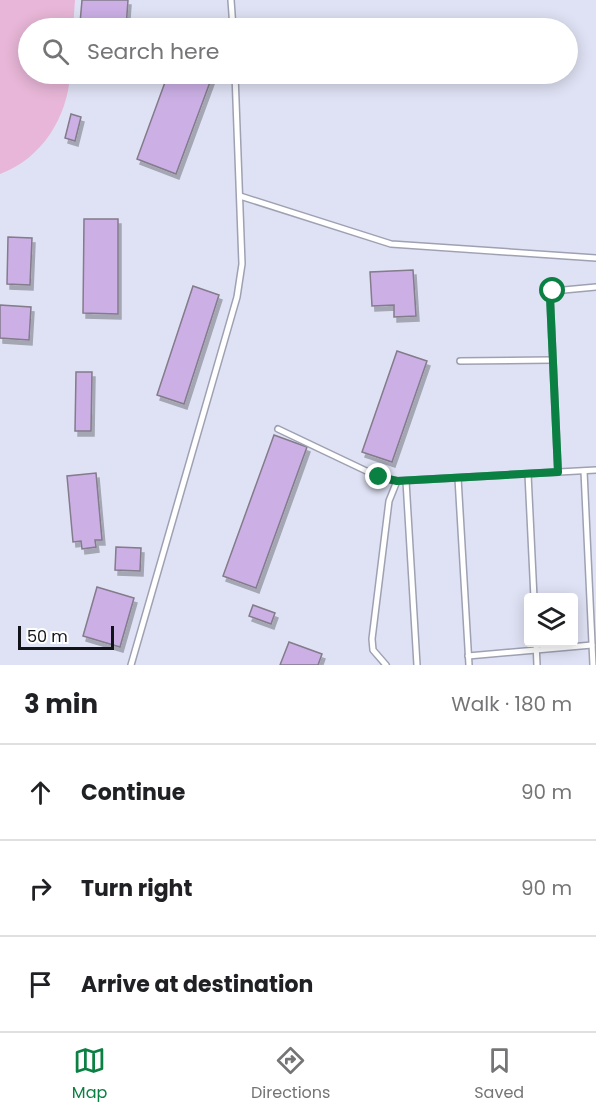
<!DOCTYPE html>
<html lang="en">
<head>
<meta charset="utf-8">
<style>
  :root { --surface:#fff; --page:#f2f2f2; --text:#202124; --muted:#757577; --line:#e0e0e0; --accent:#0b8043 }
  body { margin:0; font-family:Poppins,sans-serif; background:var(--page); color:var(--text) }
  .controls { position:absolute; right:18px; bottom:18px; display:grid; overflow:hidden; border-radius:6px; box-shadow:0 3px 15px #0003 }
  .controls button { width:54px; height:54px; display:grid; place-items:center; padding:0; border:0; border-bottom:2px solid var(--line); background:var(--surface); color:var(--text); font:30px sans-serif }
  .scale { position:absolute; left:18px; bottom:15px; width:96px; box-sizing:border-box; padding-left:6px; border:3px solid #121319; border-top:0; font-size:16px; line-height:21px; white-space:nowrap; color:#121319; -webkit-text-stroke:4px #fff; paint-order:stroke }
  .stop { position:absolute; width:18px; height:18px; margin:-14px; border:4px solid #0b8043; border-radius:50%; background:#fff }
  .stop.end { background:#0b8043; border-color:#fff; box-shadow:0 2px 6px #0008 }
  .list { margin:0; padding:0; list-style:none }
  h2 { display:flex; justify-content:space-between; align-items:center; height:78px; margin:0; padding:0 24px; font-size:26px }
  h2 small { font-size:20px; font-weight:400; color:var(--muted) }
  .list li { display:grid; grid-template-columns:39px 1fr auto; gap:18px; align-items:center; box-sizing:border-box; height:96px; padding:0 24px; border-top:2px solid var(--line) }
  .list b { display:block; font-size:22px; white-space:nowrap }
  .list em { font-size:20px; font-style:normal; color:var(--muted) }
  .icon { flex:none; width:33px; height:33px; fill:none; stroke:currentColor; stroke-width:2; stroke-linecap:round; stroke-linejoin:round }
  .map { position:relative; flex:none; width:596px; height:665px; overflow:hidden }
  .search { position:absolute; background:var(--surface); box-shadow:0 3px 15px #0003; left:18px; right:18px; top:18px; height:66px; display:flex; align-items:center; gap:15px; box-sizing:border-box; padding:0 21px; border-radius:33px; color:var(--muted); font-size:22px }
  .sheet { height:366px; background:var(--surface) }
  nav { display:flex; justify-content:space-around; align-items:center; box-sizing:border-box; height:84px; border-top:2px solid var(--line); background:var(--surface); font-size:16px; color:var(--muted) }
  nav a { display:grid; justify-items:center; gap:3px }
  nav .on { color:var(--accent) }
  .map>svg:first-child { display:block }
</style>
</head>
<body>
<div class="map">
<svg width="596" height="665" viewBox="0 0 596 665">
  <defs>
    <filter id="shadow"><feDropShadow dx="3" dy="5" stdDeviation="0" flood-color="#0004"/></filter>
  </defs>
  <rect width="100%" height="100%" fill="#dfe2f4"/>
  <!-- green -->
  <path fill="#e8b6d8" d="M 0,0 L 75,0 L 73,28 L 28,28 L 28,74 L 70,74 C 68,116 42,159 0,174 Z"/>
  <!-- building -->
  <g fill="#cbafe5" stroke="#837b8b" stroke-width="1.5" filter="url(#shadow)">
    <polygon points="82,0 128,0 126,28 102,28 102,24 80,23"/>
    <polygon points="168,74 213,74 176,174 137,159"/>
    <polygon points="71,114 81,117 75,141 65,138"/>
    <polygon points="84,219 118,219 118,314 83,313"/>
    <polygon points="8,237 32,238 30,285 7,284"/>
    <polygon points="413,270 416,316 394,317 394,305 372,306 370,272"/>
    <polygon points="193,286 219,295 184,404 157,395"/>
    <polygon points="0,305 31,307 29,340 0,338"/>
    <polygon points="397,351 427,361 392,462 362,452"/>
    <polygon points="76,372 92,372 91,431 75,431"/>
    <polygon points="274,435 307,447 256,588 223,576"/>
    <polygon points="96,473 102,540 95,540 96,547 82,549 81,541 73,542 67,476"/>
    <polygon points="116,547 141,548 140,571 115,570"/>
    <polygon points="97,587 134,598 120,647 83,636"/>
    <polygon points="253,605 275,613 271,624 249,616"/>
    <polygon points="289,642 322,654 318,665 280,665"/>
  </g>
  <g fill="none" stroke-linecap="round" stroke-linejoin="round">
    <defs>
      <g id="service">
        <polyline points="231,0 233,28"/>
        <polyline points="240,196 391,244 596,258"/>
        <polyline points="460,361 553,360"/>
        <polyline points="278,429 379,477 397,481 596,470"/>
        <polyline points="584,471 593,665"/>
        <polyline points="558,472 550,297 553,291 596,287"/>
        <polyline points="528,474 534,598"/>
        <polyline points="458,478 469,665"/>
        <polyline points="406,481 417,665"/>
        <polyline points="536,642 537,665"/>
        <polyline points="468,656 592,645"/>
        <polyline points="131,665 237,297 242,264 235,74"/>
        <polyline points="386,665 373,650 372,639 389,501 397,481"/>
      </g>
    </defs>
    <!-- service casing -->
    <use href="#service" stroke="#9ea1b2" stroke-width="8"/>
    <!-- service -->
    <use href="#service" stroke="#fff" stroke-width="5"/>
  </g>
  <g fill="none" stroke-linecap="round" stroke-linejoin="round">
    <!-- route -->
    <polyline stroke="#0b8043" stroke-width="8" points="379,477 397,481 558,472 550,297 553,291"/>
  </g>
</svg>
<div class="controls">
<button><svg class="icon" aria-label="layers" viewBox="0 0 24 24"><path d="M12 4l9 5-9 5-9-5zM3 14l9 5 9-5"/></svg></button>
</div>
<div class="scale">50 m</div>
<div class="stop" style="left:553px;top:291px"></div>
<div class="stop end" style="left:379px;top:477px"></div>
<div class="search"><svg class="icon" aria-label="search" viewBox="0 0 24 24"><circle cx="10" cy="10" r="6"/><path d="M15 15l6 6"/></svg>Search here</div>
</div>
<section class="sheet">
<h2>3 min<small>Walk · 180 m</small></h2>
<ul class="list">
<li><svg class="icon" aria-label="ahead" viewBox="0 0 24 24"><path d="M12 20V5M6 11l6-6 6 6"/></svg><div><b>Continue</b></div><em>90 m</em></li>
<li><svg class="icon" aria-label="right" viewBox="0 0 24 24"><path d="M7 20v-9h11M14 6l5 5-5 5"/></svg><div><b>Turn right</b></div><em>90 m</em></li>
<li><svg class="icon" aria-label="arrive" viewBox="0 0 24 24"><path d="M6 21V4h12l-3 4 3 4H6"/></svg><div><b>Arrive at destination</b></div></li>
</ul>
</section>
<nav>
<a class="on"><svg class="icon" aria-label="map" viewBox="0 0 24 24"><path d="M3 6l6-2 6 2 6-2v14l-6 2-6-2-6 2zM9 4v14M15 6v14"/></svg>Map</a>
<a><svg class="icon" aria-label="directions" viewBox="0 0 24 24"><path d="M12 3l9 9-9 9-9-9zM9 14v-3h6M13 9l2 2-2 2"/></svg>Directions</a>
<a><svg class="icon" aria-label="saved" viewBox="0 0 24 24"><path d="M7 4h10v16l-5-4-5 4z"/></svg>Saved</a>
</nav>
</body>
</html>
